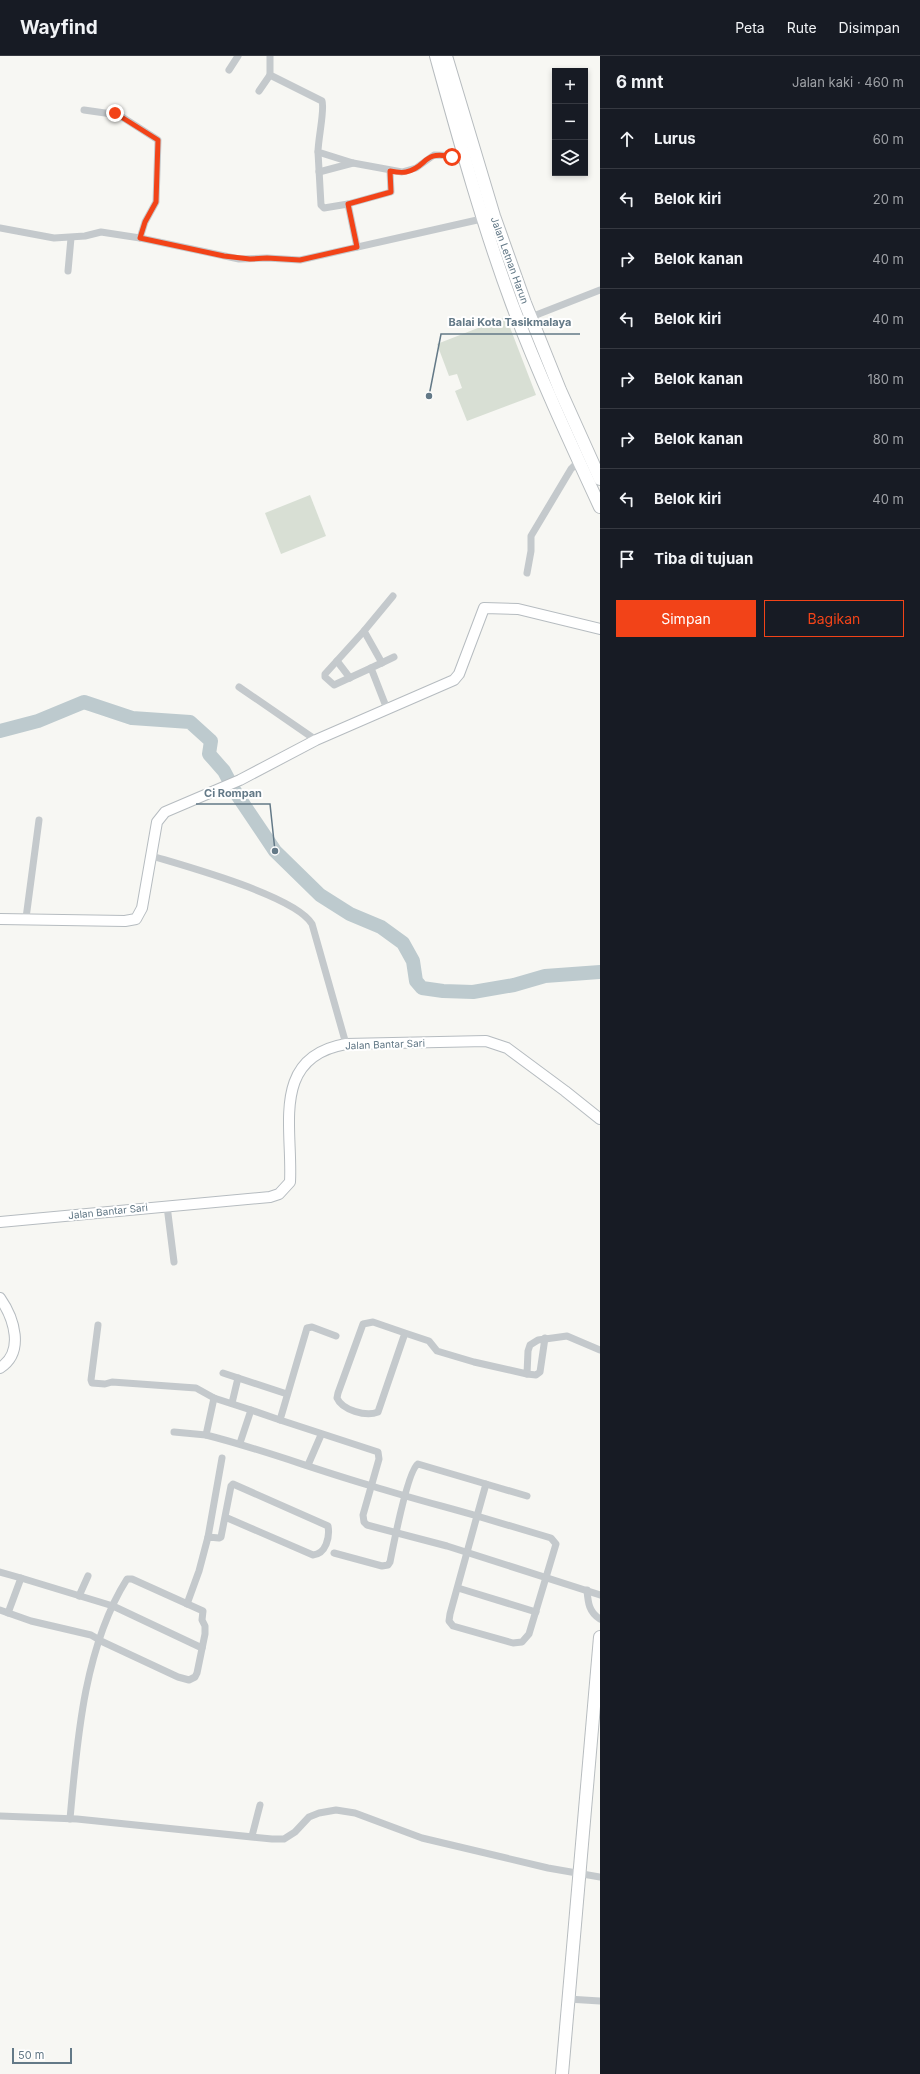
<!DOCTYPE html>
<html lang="id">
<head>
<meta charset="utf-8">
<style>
  :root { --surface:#171b24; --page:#20242c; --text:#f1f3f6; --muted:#9ea1a6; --line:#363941; --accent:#f24318 }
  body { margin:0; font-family:Inter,sans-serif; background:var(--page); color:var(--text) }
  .controls { position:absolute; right:12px; top:12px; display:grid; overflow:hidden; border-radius:0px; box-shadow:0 2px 6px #0003 }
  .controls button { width:36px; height:36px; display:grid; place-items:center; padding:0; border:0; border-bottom:1px solid var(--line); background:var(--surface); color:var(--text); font:20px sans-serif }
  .scale { position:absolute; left:12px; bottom:10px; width:60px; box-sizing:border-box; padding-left:4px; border:2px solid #637987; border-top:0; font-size:11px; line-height:14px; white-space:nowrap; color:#637987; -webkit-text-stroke:3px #fff; paint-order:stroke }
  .stop { position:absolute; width:12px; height:12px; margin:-9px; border:3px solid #f24318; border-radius:50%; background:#fff }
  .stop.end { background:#f24318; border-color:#fff; box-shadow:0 1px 4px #0008 }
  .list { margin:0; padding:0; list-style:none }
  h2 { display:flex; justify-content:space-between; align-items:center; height:52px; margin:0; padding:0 16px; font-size:17px }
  h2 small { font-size:13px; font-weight:400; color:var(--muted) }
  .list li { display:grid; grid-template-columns:26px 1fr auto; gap:12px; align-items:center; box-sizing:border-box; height:60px; padding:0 16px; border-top:1px solid var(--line) }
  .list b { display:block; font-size:15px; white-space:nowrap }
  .list em { font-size:13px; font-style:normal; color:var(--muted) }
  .actions { display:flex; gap:8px; padding:12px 16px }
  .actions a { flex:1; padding:9px 0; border:1px solid var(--accent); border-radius:0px; text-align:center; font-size:14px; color:var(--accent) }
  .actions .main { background:var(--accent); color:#fff }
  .icon { flex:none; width:22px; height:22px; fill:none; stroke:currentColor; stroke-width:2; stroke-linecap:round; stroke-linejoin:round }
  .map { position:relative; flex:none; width:600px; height:2018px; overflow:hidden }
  header { display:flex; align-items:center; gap:24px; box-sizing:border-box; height:56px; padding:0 20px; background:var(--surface); border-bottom:1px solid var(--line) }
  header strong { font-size:19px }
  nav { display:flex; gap:22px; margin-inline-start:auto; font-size:14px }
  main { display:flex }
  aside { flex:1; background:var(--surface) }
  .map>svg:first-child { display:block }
</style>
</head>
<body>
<header>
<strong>Wayfind</strong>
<nav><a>Peta</a><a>Rute</a><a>Disimpan</a></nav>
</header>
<main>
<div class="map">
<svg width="600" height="2018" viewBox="0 0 600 2018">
  <rect width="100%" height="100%" fill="#f7f7f3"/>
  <!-- green -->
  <g fill="#d8dfd4">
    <polygon points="506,261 536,339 467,365 455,335 462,332 457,318 449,320 437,288"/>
    <polygon points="310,439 326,480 281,498 265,457"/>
  </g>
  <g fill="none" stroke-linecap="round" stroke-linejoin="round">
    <!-- river -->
    <polyline stroke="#bdcace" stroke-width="14" points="0,675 38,665 84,646 132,662 190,666 211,685 209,698 224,715 234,734 275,795 320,839 350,858 381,871 403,887 413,905 416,925 422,932 443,935 473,936 514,929 545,920 600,916"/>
    <defs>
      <g id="secondary">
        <polyline points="0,863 125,865 136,863 142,852 157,766 165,756 240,724 316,684 454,624 459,618 484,552 518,553 600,573"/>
        <path d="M 0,1166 L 270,1141 L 279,1138 L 290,1126 C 293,1072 270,1001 346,988 L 486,985 L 507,992 L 565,1035 L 600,1063"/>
        <path d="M 0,1242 C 14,1262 25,1296 0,1312"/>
      </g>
      <g id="primary">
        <path d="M 436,0 C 459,83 482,167 512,248 C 538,317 569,384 600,451"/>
        <polyline points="446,0 494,160 525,247 560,334 600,423"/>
        <polyline points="562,2018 600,1581"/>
      </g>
    </defs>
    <!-- secondary casing -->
    <use href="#secondary" stroke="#b6bcc0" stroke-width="12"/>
    <!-- primary casing -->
    <use href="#primary" stroke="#b7bcbf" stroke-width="14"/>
    <!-- street -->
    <g stroke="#c4c9cc" stroke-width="7">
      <path d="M 270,0 L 270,19 L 322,45 C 325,53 318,83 318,96 L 353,107 L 402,116 L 416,112 L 434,99 L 464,100"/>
      <polyline points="229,14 238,0"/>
      <polyline points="259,35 270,19"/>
      <polyline points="84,54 119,59 158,84 156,146 145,166 140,182"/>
      <polyline points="318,96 321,149 324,152 348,148 357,191"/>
      <polyline points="319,116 353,107"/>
      <polyline points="348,148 391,136 390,115"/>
      <polyline points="0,172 54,182 85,180 101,176 140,182 239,203 267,202 300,204 486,162"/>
      <polyline points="68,215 71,182"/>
      <polyline points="531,261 600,234"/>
      <polyline points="527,517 531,495 531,480 571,413 579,405"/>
      <polyline points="364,575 325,618 325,621 334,629 371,612"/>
      <polyline points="337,605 350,622"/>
      <polyline points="382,607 364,575 393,540"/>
      <polyline points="239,631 316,684"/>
      <polyline points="387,653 371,612 394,601"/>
      <path d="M 152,800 C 185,810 296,840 312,868 L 346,988"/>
      <polyline points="26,862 39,764"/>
      <polyline points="167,1150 174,1206"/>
      <polyline points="98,1269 91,1324 92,1327 105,1328 112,1326 196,1332 214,1342 251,1354"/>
      <path d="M 405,1277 L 373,1266 L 363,1268 L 338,1337 L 337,1342 C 342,1354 366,1361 378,1356 L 405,1277 L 429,1285 L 437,1295 L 474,1306 L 527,1318 L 528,1295 L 530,1289 L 538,1284 L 567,1280 L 600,1294"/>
      <polyline points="336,1280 312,1271 307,1272 280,1364 378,1396 379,1403 363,1459 364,1466 367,1469 447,1490 600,1539"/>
      <polyline points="223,1317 287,1338"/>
      <polyline points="527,1318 536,1319 540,1316 545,1282"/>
      <path d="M 214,1342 L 206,1379 C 262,1393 316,1414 372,1430 C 407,1441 442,1450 477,1460 L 450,1558 L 449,1565 L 453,1570 L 513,1587 L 522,1586 L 529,1578 L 556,1488 L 551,1482 L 477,1460 L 486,1428 L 418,1408 C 408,1413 393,1491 390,1506 L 388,1509 L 382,1510 L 334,1497"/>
      <polyline points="232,1347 238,1322"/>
      <polyline points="174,1376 206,1379"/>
      <polyline points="240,1387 251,1354 280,1364"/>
      <polyline points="308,1409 321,1379"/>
      <polyline points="486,1428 527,1440"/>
      <polyline points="208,1481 222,1402"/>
      <polyline points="0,1516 21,1522"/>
      <polyline points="458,1532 536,1556"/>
      <path d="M 587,1534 C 588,1547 589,1556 600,1563"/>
      <polyline points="79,1540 88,1520"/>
      <path d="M 187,1548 L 199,1515 L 208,1481 L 219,1482 L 221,1481 L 231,1430 L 233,1428 L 328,1470 C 330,1481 326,1498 313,1499 L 225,1461"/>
      <path d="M 0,1554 L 31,1565 L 91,1579 L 103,1586 L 178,1621 L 189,1624 L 195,1621 L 197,1617 L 205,1578 L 205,1570 L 202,1564 L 203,1555 L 132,1523 L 127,1523 C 84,1591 77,1685 70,1763"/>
      <polyline points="8,1557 21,1522 113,1550 202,1592"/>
      <polyline points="0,1760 77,1763 272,1783 284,1783 295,1776 309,1761 319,1757 336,1754 355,1757 422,1782 548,1812 600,1821"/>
      <polyline points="252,1780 260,1749"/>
      <polyline points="568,1943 600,1945"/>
    </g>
    <!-- secondary -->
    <use href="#secondary" stroke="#fff" stroke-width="10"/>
    <!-- primary -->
    <use href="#primary" stroke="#fff" stroke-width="12"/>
  </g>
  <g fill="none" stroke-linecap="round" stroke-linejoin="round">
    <!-- route -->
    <path stroke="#f24318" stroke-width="5" d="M 115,57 L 158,84 L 156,146 L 145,166 L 140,182 L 224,200 L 250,203 L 267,202 L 300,204 L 357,191 L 348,148 L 391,136 L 390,115 C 395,116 401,117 406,116 C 429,111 421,94 452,101"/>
  </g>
  <g text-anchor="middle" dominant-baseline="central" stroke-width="4" stroke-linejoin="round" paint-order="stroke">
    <!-- street labels -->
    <g font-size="10" fill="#637987" stroke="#fff">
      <text transform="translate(510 204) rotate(70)">Jalan Letnan Harun</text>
      <text transform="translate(385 988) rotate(-2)">Jalan Bantar Sari</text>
      <text transform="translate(108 1155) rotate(-6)">Jalan Bantar Sari</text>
    </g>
  </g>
  <!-- callouts -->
  <path fill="none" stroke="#637987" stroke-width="1.5" d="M429 340L441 278H580M275 795L270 748H196"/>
  <g fill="#637987" stroke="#fff" stroke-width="1.5">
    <circle cx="429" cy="340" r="4"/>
    <circle cx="275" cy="795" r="4"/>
  </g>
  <g font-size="11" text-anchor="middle" font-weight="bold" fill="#637987" stroke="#fff" stroke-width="4" stroke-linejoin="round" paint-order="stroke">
    <text x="510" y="270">Balai Kota Tasikmalaya</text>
    <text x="233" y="741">Ci Rompan</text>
  </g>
</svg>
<div class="controls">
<button>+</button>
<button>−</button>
<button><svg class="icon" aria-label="layers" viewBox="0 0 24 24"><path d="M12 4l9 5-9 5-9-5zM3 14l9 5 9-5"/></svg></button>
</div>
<div class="scale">50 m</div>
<div class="stop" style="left:452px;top:101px"></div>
<div class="stop end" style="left:115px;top:57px"></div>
</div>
<aside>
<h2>6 mnt<small>Jalan kaki · 460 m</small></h2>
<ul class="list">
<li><svg class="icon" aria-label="ahead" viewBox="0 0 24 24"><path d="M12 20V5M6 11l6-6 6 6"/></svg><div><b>Lurus</b></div><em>60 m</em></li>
<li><svg class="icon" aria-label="left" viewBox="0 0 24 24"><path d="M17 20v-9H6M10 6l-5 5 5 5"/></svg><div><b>Belok kiri</b></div><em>20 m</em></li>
<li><svg class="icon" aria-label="right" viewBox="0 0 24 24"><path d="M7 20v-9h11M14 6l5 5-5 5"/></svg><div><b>Belok kanan</b></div><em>40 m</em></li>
<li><svg class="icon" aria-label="left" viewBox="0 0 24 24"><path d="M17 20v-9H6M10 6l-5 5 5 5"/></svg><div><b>Belok kiri</b></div><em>40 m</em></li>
<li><svg class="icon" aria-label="right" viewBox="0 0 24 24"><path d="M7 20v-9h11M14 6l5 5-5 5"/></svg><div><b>Belok kanan</b></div><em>180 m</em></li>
<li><svg class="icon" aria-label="right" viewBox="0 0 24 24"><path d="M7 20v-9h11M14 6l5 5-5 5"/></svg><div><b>Belok kanan</b></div><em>80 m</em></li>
<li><svg class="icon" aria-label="left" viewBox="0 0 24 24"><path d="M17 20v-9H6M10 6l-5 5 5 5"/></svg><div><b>Belok kiri</b></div><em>40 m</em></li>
<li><svg class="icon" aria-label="arrive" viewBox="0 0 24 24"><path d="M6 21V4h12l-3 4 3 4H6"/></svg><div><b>Tiba di tujuan</b></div></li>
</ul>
<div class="actions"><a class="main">Simpan</a><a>Bagikan</a></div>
</aside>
</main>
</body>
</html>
